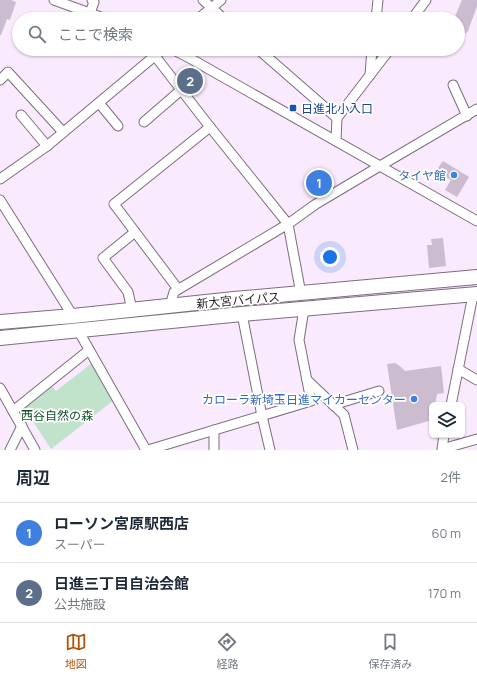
<!DOCTYPE html>
<html lang="ja">
<head>
<meta charset="utf-8">
<style>
  :root { --surface:#fff; --page:#f6f6f7; --text:#1f2937; --muted:#747a83; --line:#e0e1e3; --accent:#b3540b }
  body { margin:0; font-family:Manrope,"Noto Sans JP",sans-serif; background:var(--page); color:var(--text) }
  .controls { position:absolute; right:12px; bottom:12px; display:grid; overflow:hidden; border-radius:6px; box-shadow:0 1px 3px #0004 }
  .controls button { width:36px; height:36px; display:grid; place-items:center; padding:0; border:0; border-bottom:1px solid var(--line); background:var(--surface); color:var(--text); font:20px sans-serif }
  .you { position:absolute; left:330px; top:257px; width:14px; height:14px; margin:-10px; border:3px solid #fff; border-radius:50%; background:#1a73e8; box-shadow:0 0 0 6px #1a73e833 }
  .badge { display:grid; place-items:center; width:26px; height:26px; border-radius:50%; background:var(--accent); color:#fff; font-size:13px; font-weight:700 }
  .pin { position:absolute; translate:-50% -50%; border:2px solid #fff; box-shadow:0 1px 4px #0006 }
  .list { margin:0; padding:0; list-style:none }
  h2 { display:flex; justify-content:space-between; align-items:center; height:52px; margin:0; padding:0 16px; font-size:17px }
  h2 small { font-size:13px; font-weight:400; color:var(--muted) }
  .list li { display:grid; grid-template-columns:26px 1fr auto; gap:12px; align-items:center; box-sizing:border-box; height:60px; padding:0 16px; border-top:1px solid var(--line) }
  .list b { display:block; font-size:15px; white-space:nowrap }
  .list p { margin:0; font-size:13px; white-space:nowrap; color:var(--muted) }
  .list em { font-size:13px; font-style:normal; color:var(--muted) }
  .icon { flex:none; width:22px; height:22px; fill:none; stroke:currentColor; stroke-width:2; stroke-linecap:round; stroke-linejoin:round }
  .map { position:relative; flex:none; width:477px; height:450px; overflow:hidden }
  .search { position:absolute; background:var(--surface); box-shadow:0 1px 3px #0004; left:12px; right:12px; top:12px; height:44px; display:flex; align-items:center; gap:10px; box-sizing:border-box; padding:0 14px; border-radius:22px; color:var(--muted); font-size:15px }
  .sheet { height:172px; background:var(--surface) }
  nav { display:flex; justify-content:space-around; align-items:center; box-sizing:border-box; height:56px; border-top:1px solid var(--line); background:var(--surface); font-size:11px; color:var(--muted) }
  nav a { display:grid; justify-items:center; gap:2px }
  nav .on { color:var(--accent) }
  .map>svg:first-child { display:block }
</style>
</head>
<body>
<div class="map">
<svg width="477" height="450" viewBox="0 0 477 450">
  <rect width="100%" height="100%" fill="#faeafe"/>
  <!-- green -->
  <polygon fill="#c2e3cb" points="92,363 113,401 51,449 22,405 49,383 56,391"/>
  <!-- building -->
  <g fill="#ccbccf">
    <polygon points="0,0 11,0 16,2 10,20 7,19 1,35 0,35"/>
    <polygon points="462,0 477,0 477,6 468,31 464,35 458,33 458,19 454,19"/>
    <polygon points="187,71 191,77 193,75 200,85 191,92 179,77"/>
    <polygon points="443,161 469,177 457,197 445,190 451,180 436,171"/>
    <polygon points="316,172 329,188 316,197 304,182"/>
    <polygon points="443,238 446,266 429,268 427,245 432,245 431,239"/>
    <polygon points="395,363 400,366 405,371 441,366 444,393 437,394 435,405 432,405 432,420 397,430 387,364"/>
  </g>
  <g fill="none" stroke-linecap="round" stroke-linejoin="round">
    <defs>
      <g id="minor">
        <polyline points="54,0 106,19"/>
        <polyline points="203,0 224,19"/>
        <polyline points="90,13 94,2 92,0"/>
        <polyline points="198,19 221,0"/>
        <polyline points="376,19 378,0"/>
        <polyline points="412,19 426,0"/>
        <polyline points="172,49 193,60 477,221"/>
        <polyline points="258,49 337,118 336,141"/>
        <polyline points="155,56 210,127 288,224 301,294"/>
        <polyline points="370,75 372,49"/>
        <polyline points="0,80 8,72 63,132"/>
        <polyline points="453,85 467,116"/>
        <polyline points="99,103 118,126"/>
        <polyline points="21,115 47,146"/>
        <polyline points="337,118 390,49"/>
        <polyline points="144,122 181,90"/>
        <polyline points="0,179 47,146 163,49"/>
        <polyline points="0,200 73,316"/>
        <polyline points="178,289 114,204 210,127"/>
        <polyline points="170,306 174,292 288,224 316,204 380,166 477,109"/>
        <polyline points="132,310 128,292 103,258 135,232"/>
        <polyline points="242,314 262,416 270,450"/>
        <polyline points="78,330 146,450"/>
        <polyline points="458,369 477,380"/>
        <polyline points="307,380 344,415 353,450"/>
        <polyline points="0,388 35,450"/>
        <polyline points="333,405 379,391"/>
        <polyline points="451,405 473,295"/>
        <polyline points="13,411 89,350"/>
        <polyline points="214,430 214,450"/>
        <polyline points="444,435 442,449 477,439"/>
        <polyline points="10,450 22,426"/>
        <polyline points="148,450 311,401 299,340 304,309"/>
      </g>
      <g id="highway">
        <polyline points="0,322 73,316 234,299 477,277"/>
        <polyline points="0,338 242,314 477,294"/>
      </g>
    </defs>
    <!-- minor casing -->
    <use href="#minor" stroke="#7c6d7e" stroke-width="11"/>
    <!-- highway casing -->
    <use href="#highway" stroke="#7c6d7e" stroke-width="16"/>
    <!-- minor -->
    <use href="#minor" stroke="#fff" stroke-width="9"/>
    <!-- highway -->
    <use href="#highway" stroke="#fff" stroke-width="14"/>
  </g>
  <!-- markers -->
  <rect fill="#1a4fb4" stroke="#fff" stroke-width="1.5" x="289" y="104" width="8" height="8" rx="2"/>
  <g fill="#3f7fe0" stroke="#fff" stroke-width="1.5">
    <circle cx="454" cy="175" r="4"/>
    <circle cx="414" cy="399" r="4"/>
  </g>
  <g text-anchor="middle" dominant-baseline="central" stroke-width="3.5" stroke-linejoin="round" paint-order="stroke">
    <!-- transit labels -->
    <g font-size="12" fill="#164399" stroke="#fff" text-anchor="start">
      <text x="301" y="108">日進北小入口</text>
    </g>
    <!-- shop labels -->
    <g font-size="12" fill="#366cbe" stroke="#fff" text-anchor="end">
      <text x="446" y="175">タイヤ館</text>
      <text x="406" y="399">カローラ新埼玉日進マイカーセンター</text>
    </g>
    <!-- street labels -->
    <g font-size="12" fill="#221c23" stroke="#fff">
      <text transform="translate(238 300) rotate(-5)">新大宮バイパス</text>
    </g>
    <!-- park labels -->
    <g font-size="12" fill="#144f2d" stroke="#fff">
      <text x="57" y="415">西谷自然の森</text>
    </g>
  </g>
</svg>
<div class="controls">
<button><svg class="icon" aria-label="layers" viewBox="0 0 24 24"><path d="M12 4l9 5-9 5-9-5zM3 14l9 5 9-5"/></svg></button>
</div>
<div class="you"></div>
<div class="pin badge" style="left:319px;top:183px;background:#3f7fe0">1</div>
<div class="pin badge" style="left:190px;top:81px;background:#5c6f8a">2</div>
<div class="search"><svg class="icon" aria-label="search" viewBox="0 0 24 24"><circle cx="10" cy="10" r="6"/><path d="M15 15l6 6"/></svg>ここで検索</div>
</div>
<section class="sheet">
<h2>周辺<small>2件</small></h2>
<ul class="list">
<li><span class="badge" style="background:#3f7fe0">1</span><div><b>ローソン宮原駅西店</b><p>スーパー</p></div><em>60 m</em></li>
<li><span class="badge" style="background:#5c6f8a">2</span><div><b>日進三丁目自治会館</b><p>公共施設</p></div><em>170 m</em></li>
</ul>
</section>
<nav>
<a class="on"><svg class="icon" aria-label="map" viewBox="0 0 24 24"><path d="M3 6l6-2 6 2 6-2v14l-6 2-6-2-6 2zM9 4v14M15 6v14"/></svg>地図</a>
<a><svg class="icon" aria-label="directions" viewBox="0 0 24 24"><path d="M12 3l9 9-9 9-9-9zM9 14v-3h6M13 9l2 2-2 2"/></svg>経路</a>
<a><svg class="icon" aria-label="saved" viewBox="0 0 24 24"><path d="M7 4h10v16l-5-4-5 4z"/></svg>保存済み</a>
</nav>
</body>
</html>
